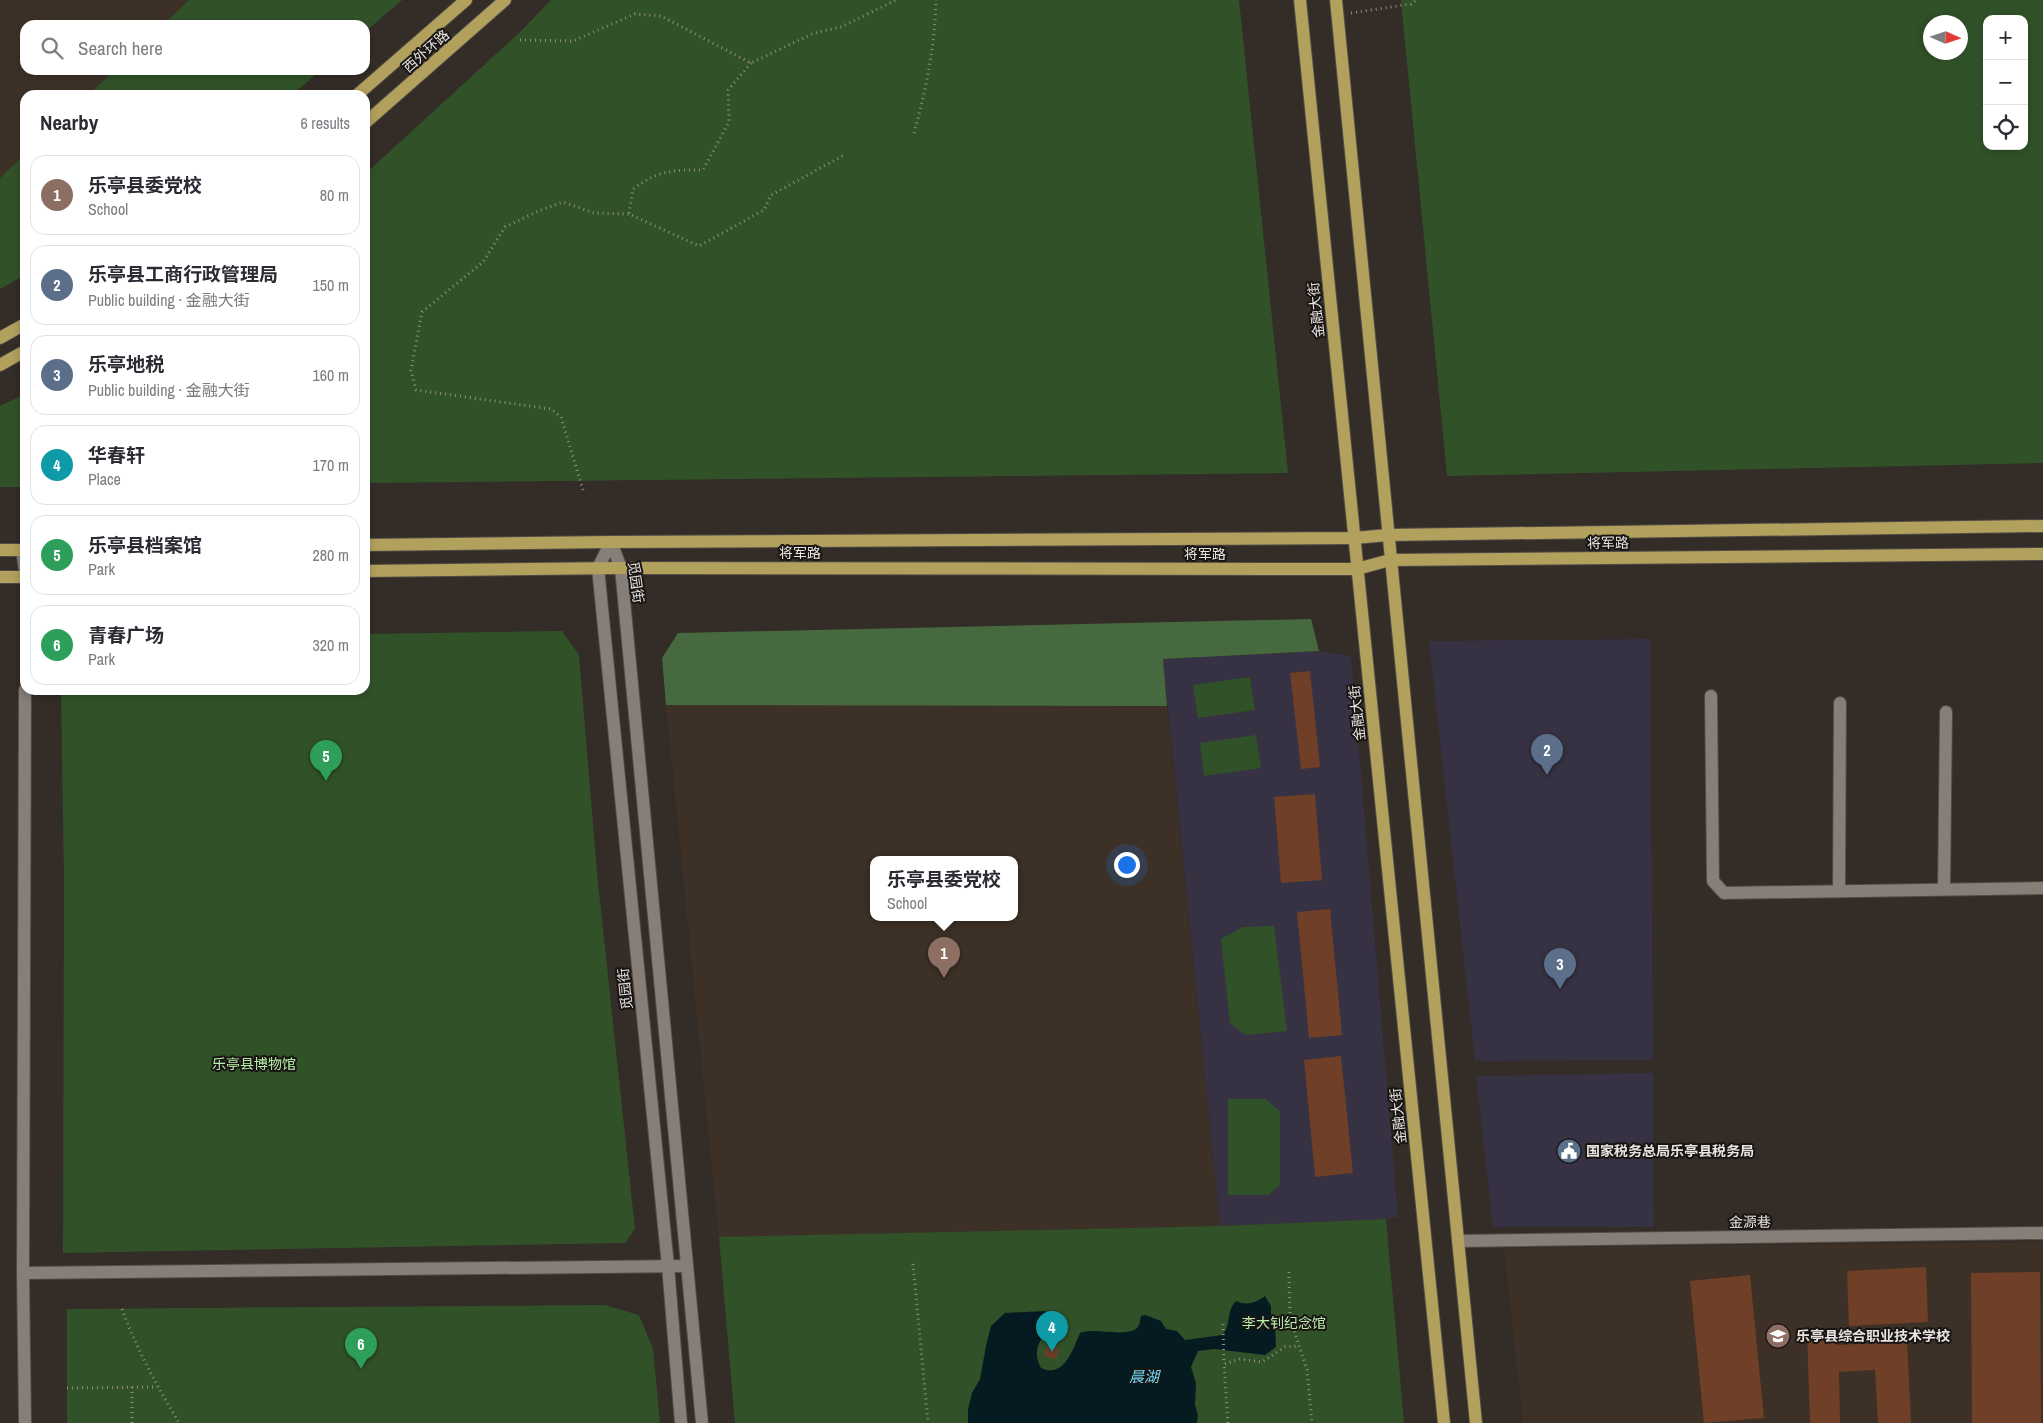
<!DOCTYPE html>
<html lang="en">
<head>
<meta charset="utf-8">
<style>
  :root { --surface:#fff; --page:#f2f2f3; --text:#2b2b33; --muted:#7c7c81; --line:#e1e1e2; --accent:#845d6e }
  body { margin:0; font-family:"Archivo Narrow","Noto Sans SC",sans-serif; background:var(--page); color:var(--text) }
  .controls { position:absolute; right:15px; top:15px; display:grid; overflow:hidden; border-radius:10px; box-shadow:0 2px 8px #0003 }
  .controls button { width:45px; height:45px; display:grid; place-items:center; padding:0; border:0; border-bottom:1px solid var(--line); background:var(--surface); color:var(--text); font:25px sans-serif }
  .compass { position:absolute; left:1923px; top:15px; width:45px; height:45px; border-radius:50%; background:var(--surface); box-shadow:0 2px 8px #0003; rotate:93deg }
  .you { position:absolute; left:1126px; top:864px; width:18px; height:18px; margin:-12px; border:4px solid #fff; border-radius:50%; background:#1a73e8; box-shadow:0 0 0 8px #1a73e833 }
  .badge { display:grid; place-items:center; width:32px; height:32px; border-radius:50%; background:var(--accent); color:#fff; font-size:16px; font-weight:700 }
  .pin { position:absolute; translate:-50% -41px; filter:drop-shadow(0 1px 2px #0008) }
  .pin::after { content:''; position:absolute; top:26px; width:18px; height:15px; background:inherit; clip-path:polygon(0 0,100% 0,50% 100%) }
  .popup { position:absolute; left:870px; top:856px; width:148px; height:65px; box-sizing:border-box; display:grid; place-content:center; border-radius:10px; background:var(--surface); filter:drop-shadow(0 1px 4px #0005); font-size:16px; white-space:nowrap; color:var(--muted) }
  .popup b { font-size:19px; color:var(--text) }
  .popup::after { content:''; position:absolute; left:50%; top:100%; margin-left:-10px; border:10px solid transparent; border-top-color:var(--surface) }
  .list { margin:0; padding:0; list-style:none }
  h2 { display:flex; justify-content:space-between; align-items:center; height:65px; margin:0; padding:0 20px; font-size:21px }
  h2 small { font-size:16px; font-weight:400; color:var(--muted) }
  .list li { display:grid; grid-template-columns:32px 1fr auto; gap:15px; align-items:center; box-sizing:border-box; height:80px; margin:0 10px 10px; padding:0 10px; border:1px solid var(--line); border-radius:15px }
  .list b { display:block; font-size:19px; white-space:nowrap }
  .list p { margin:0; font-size:16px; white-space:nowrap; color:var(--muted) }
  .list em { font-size:16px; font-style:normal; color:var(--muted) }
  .icon { flex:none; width:28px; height:28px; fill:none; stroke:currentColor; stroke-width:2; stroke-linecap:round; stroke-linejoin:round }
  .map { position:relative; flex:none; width:2043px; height:1423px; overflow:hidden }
  .search { position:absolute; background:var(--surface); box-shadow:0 2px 8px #0003; left:20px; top:20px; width:350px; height:55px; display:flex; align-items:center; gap:12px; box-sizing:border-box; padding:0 18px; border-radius:15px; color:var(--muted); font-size:19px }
  .panel { position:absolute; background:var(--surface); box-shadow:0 2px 8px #0003; left:20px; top:90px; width:350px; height:605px; border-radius:15px }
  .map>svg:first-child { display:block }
</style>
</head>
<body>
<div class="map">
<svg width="2043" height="1423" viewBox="0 0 2043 1423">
  <rect width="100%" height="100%" fill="#332c27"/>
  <!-- commercial -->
  <g fill="#373243">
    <polygon points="1650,639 1653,1060 1475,1061 1429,641"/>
    <polygon points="1319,651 1351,656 1398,1217 1386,1219 1220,1226 1163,659"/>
    <polygon points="1653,1073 1654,1227 1493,1227 1476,1076"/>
  </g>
  <!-- built -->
  <g fill="#3d3127" fill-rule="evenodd">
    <polygon points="0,0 189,0 163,25 25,25 25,70 115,70 88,95 25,95 25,154 0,178"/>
    <path d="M 666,705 L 1167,706 L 1220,1226 L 719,1237 ZM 874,859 L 1014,859 L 1014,917 L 874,917 Z"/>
    <polygon points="2043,1242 2043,1423 1523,1423 1504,1248"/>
  </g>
  <!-- green -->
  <g fill="#315229" fill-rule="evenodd">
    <polygon points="189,0 402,0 365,32 365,25 163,25"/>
    <polygon points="551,0 1239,0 1288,473 365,483 365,174 519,33"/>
    <path d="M 1401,0 L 2043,0 L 2043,463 L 1447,476 ZM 1987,19 L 2024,19 L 2024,146 L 1987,146 ZM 1930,22 L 1960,22 L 1960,52 L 1930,52 Z"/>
    <polygon points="115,70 321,70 292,95 88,95"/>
    <polygon points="25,154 25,275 0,289 0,178"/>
    <polygon points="25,394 25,487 0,487 0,406"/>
    <polygon points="562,631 579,655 597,873 635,1229 625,1243 63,1253 64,881 61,690 365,690 365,634"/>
    <polygon points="1250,677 1255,710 1198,718 1193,685"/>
    <polygon points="1256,735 1261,768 1204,776 1200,743"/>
    <polygon points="1274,926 1287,1031 1245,1035 1230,1023 1221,939 1243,927"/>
    <polygon points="1228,1099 1265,1099 1280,1111 1280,1185 1268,1195 1228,1195"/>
    <polygon points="1386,1219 1404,1423 735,1423 719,1237 1220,1226"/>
    <polygon points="605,1305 639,1315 653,1349 660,1423 67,1423 67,1309"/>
  </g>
  <!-- forest -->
  <polygon fill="#47693f" points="1311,619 1319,651 1163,659 1167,706 666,705 662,658 678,633"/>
  <!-- water -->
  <path fill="#051b21" d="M 1265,1296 L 1271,1306 L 1271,1314 L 1275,1324 L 1276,1347 L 1265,1355 L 1214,1349 L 1198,1351 L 1191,1367 L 1196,1383 L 1195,1405 L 1198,1415 L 1197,1423 L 968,1423 L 968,1409 L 972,1393 L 980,1379 L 986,1346 L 991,1326 L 1005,1313 L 1045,1311 C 1062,1330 1025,1339 1041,1368 C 1064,1379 1073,1349 1080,1333 C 1094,1327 1125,1338 1137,1328 C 1140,1325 1140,1320 1141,1316 L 1145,1315 L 1161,1321 L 1166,1329 L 1177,1331 L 1185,1340 L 1222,1335 C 1232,1325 1225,1313 1236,1301 C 1247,1306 1255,1303 1265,1296 Z"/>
  <!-- building -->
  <g fill="#6f3f27">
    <polygon points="1310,671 1320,767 1301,769 1290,673"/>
    <polygon points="1315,794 1322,880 1281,883 1274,797"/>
    <polygon points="1330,909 1342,1035 1309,1038 1297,912"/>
    <polygon points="1341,1056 1353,1173 1315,1177 1304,1060"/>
    <polygon points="1926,1267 1928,1322 1849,1326 1847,1271"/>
    <polygon points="2040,1272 2041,1423 1972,1423 1971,1273"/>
    <polygon points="1750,1275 1764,1418 1704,1423 1690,1281"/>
    <polygon points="1837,1330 1838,1345 1907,1341 1911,1423 1878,1423 1875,1370 1839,1372 1840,1423 1810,1423 1807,1331"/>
    <polygon points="1048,1344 1059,1348 1056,1359 1044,1356"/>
  </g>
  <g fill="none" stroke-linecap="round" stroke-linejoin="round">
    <defs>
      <g id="minor">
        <polyline points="611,542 598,568 668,1266 681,1423"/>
        <polyline points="611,542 621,568 702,1423"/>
        <polyline points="22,550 25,571"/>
        <polyline points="1711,696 1713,881 1724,893 2043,888"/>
        <polyline points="1944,889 1946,712"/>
        <polyline points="1839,891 1840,703"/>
        <polyline points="1458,1241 2043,1233"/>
        <polyline points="23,1273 687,1266"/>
        <polyline points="25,1423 23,1273 25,690"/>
      </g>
      <g id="major">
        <polyline points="1300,0 1444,1423"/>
        <polyline points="1336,0 1476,1423"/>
        <polyline points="357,95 466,0"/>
        <polyline points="365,123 505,0"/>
        <polyline points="0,338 25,324"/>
        <polyline points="0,365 25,351"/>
        <polyline points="365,545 611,542 1354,538 1388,535 2043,526"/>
        <polyline points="0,550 25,550"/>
        <polyline points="365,571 621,568 1357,569 1390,560 2043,554"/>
        <polyline points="0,577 25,577"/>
      </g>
    </defs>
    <!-- minor casing -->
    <use href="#minor" stroke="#514a46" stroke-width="14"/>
    <!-- major casing -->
    <use href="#major" stroke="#514a46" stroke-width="14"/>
    <!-- path -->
    <g stroke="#918b87" stroke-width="3" stroke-dasharray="1 4" stroke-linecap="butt">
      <polyline points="1351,13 1411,4 1416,0"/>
      <polyline points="520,40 573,41 635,14 661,16 751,63 814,33 841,27 896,0"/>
      <path d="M 751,63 L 728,90 L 729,122 L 703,170 C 673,170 659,170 633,189 L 629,214 L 699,246 L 764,210 L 771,195 L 846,154"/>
      <path d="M 914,133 C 926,90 935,45 936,0"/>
      <polyline points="583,490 561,417 551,409 416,390 411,370 422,312 483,262 505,227 536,212 563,202 594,213 629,214"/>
      <polyline points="913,1264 928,1423"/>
      <polyline points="1289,1272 1290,1318 1307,1370 1312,1423"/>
      <path d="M 122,1309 C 137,1350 157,1386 179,1423"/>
      <polyline points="1223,1324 1224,1364"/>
      <polyline points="132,1387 132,1423"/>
      <polyline points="67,1388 156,1387"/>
      <polyline points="1228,1423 1224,1364 1240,1359 1262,1362 1285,1347 1299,1346"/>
    </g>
    <!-- minor -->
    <use href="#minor" stroke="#867e77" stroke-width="12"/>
    <!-- major -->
    <use href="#major" stroke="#b2a05d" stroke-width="12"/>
  </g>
  <!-- icons -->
  <defs>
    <symbol id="civic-disc" viewBox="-11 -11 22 22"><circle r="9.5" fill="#5c6f8a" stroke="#181513"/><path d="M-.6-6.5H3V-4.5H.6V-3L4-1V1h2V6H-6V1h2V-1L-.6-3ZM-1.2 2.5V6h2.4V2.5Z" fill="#fff"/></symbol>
    <symbol id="school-disc" viewBox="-11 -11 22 22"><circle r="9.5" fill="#8d6e63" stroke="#181513"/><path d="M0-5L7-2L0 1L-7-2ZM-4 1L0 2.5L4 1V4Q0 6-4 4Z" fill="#fff"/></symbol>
  </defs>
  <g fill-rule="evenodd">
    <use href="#civic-disc" x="1555" y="1137" width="28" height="28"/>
    <use href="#school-disc" x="1764" y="1322" width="28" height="28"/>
  </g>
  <g text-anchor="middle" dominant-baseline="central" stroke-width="4" stroke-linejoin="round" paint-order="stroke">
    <!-- street labels -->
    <g font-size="14" fill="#e9e4e1" stroke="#181513">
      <text transform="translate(426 51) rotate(-41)">西外环路</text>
      <text transform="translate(1316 310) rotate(-96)">金融大街</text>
      <text transform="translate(1608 543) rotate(-1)">将军路</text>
      <text x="800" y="553">将军路</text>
      <text x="1205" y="554">将军路</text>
      <text transform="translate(636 582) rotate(82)">觅园街</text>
      <text transform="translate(1357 713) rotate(-96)">金融大街</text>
      <text transform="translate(625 989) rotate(-96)">觅园街</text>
      <text transform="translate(1398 1116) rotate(-96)">金融大街</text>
      <text transform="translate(1750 1222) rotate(-1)">金源巷</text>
    </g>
    <!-- park labels -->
    <g font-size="14" fill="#b8efab" stroke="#181513">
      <text x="254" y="1064">乐亭县博物馆</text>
      <text x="1284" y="1323">李大钊纪念馆</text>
    </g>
    <!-- poi labels -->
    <g font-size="14" font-weight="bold" fill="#e9e4e1" stroke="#181513" text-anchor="start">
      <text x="1586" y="1151">国家税务总局乐亭县税务局</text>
      <text x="1796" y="1336">乐亭县综合职业技术学校</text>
    </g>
    <!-- water labels -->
    <g font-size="15" font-style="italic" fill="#6fdaf8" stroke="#181513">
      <text x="1144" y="1376">晨湖</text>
    </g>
  </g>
</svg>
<div class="controls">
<button>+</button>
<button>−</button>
<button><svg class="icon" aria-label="locate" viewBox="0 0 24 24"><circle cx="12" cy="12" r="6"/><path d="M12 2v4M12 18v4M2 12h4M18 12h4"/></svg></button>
</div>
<svg class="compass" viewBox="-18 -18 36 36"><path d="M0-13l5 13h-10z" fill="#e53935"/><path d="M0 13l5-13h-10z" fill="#7c7c81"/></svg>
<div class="you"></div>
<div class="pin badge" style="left:944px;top:978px;background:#8d6e63">1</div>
<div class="popup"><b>乐亭县委党校</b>School</div>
<div class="pin badge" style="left:1547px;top:775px;background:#5c6f8a">2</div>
<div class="pin badge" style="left:1560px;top:989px;background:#5c6f8a">3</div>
<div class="pin badge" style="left:1052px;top:1352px;background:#0f9aa8">4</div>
<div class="pin badge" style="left:326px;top:781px;background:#2e9e5b">5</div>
<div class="pin badge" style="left:361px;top:1369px;background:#2e9e5b">6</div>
<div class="search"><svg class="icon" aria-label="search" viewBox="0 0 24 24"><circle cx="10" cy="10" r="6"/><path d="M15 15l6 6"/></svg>Search here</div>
<section class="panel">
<h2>Nearby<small>6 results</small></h2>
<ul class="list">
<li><span class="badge" style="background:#8d6e63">1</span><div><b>乐亭县委党校</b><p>School</p></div><em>80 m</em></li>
<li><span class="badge" style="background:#5c6f8a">2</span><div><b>乐亭县工商行政管理局</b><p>Public building · 金融大街</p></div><em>150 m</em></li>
<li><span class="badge" style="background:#5c6f8a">3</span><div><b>乐亭地税</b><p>Public building · 金融大街</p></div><em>160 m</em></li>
<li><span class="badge" style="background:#0f9aa8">4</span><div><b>华春轩</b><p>Place</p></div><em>170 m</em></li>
<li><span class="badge" style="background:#2e9e5b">5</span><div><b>乐亭县档案馆</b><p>Park</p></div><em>280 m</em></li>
<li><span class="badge" style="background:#2e9e5b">6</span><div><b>青春广场</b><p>Park</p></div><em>320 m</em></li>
</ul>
</section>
</div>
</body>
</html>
